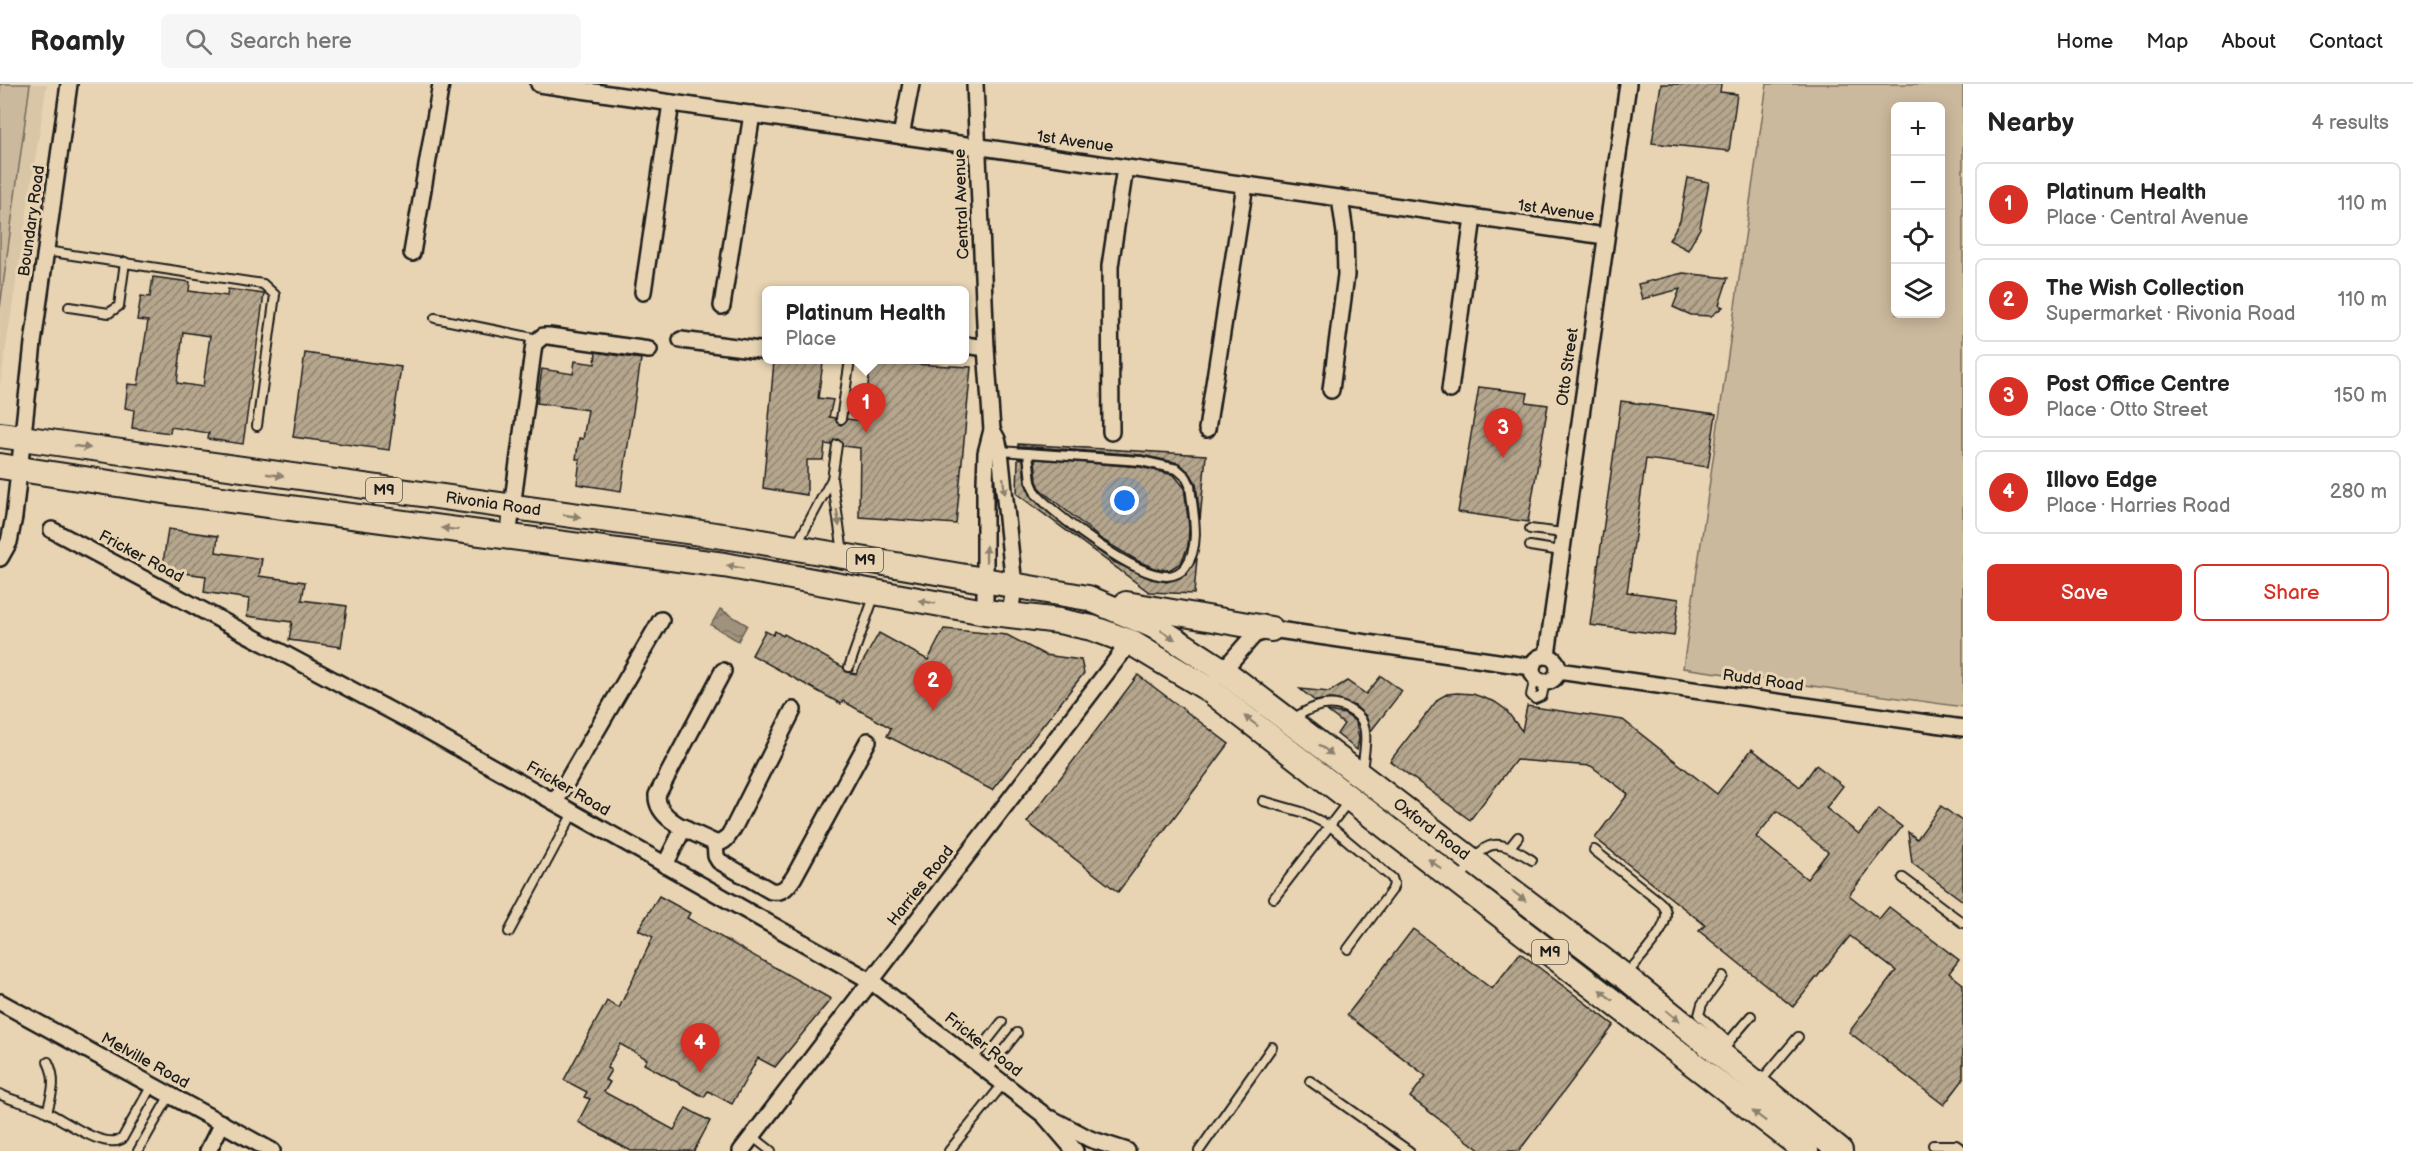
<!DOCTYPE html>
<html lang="en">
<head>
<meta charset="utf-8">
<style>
  :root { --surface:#fff; --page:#f6f6f6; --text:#222; --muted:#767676; --line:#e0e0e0; --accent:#d93025 }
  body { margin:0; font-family:"Balsamiq Sans",sans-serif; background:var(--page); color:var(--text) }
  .controls { position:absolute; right:18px; top:18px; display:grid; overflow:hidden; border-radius:9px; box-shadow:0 3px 15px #0003 }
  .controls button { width:54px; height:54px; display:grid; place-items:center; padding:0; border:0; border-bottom:2px solid var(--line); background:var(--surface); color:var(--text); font:30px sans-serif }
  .you { position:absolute; left:1125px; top:417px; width:21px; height:21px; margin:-15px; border:4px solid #fff; border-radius:50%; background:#1a73e8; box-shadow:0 0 0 9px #1a73e833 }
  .badge { display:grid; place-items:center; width:39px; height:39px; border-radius:50%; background:var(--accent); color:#fff; font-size:20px; font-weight:700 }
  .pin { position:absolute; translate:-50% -50px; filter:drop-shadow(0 2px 3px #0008) }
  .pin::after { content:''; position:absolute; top:32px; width:21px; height:18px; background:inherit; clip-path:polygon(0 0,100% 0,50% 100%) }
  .popup { position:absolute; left:762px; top:202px; width:207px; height:78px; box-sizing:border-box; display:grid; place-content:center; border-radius:9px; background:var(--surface); filter:drop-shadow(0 2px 4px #0005); font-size:20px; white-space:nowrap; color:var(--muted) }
  .popup b { font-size:22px; color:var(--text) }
  .popup::after { content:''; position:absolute; left:50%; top:100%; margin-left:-12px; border:12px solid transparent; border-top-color:var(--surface) }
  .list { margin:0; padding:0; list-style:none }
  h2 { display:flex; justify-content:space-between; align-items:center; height:78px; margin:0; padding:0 24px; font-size:26px }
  h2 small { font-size:20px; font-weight:400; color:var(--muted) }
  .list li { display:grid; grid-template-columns:39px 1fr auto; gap:18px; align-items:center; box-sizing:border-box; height:84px; margin:0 12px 12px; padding:0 12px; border:2px solid var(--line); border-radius:9px }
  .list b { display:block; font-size:22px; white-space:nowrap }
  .list p { margin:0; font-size:20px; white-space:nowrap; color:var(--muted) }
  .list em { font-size:20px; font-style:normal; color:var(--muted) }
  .actions { display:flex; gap:12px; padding:18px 24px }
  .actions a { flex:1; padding:14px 0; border:2px solid var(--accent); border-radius:9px; text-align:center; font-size:21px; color:var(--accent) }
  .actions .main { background:var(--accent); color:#fff }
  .icon { flex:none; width:33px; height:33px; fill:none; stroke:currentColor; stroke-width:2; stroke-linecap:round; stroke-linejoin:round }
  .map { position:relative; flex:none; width:1963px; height:1067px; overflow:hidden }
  header { display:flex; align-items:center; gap:36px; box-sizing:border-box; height:84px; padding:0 30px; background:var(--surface); border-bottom:2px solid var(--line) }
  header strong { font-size:28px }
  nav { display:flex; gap:33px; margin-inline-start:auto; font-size:21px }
  .search { width:420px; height:54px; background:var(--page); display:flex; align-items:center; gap:15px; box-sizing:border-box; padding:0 21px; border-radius:9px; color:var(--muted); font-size:22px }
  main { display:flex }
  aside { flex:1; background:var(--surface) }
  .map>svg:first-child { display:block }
</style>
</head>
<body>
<header>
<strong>Roamly</strong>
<div class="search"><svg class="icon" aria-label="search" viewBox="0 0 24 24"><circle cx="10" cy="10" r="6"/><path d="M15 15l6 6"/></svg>Search here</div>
<nav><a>Home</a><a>Map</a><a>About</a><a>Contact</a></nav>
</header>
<main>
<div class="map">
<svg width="1963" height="1067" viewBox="0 0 1963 1067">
  <defs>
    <pattern id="water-waves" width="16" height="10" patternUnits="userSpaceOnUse" patternTransform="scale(1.5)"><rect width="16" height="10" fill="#a0927d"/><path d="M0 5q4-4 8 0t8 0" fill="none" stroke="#827666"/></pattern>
    <pattern id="building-hatch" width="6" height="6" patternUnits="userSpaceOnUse" patternTransform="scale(1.5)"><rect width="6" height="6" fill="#b5a68d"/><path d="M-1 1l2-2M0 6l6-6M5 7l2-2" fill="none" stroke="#928672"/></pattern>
  </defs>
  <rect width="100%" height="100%" fill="#e8d4b2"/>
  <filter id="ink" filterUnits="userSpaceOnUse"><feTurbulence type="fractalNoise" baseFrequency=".0167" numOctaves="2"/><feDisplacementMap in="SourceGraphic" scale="12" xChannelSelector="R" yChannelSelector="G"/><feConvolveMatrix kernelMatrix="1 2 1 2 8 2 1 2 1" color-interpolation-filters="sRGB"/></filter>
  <g filter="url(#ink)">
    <!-- built -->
    <polygon fill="#d9c6a7" points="0,0 47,0 0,302"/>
    <!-- green -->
    <g fill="#cbb99d" stroke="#746a5c" stroke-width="1.5" fill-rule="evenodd">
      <polygon points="0,0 30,0 0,224"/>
      <path d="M 1767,0 L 1963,0 L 1963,623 L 1683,584 ZM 1940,22 L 1940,230 L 1896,230 L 1896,22 Z"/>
    </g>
    <!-- water -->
    <polygon fill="url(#water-waves)" stroke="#6b6356" stroke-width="1.5" points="720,525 747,541 738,557 711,541"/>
    <!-- building -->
    <g fill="url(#building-hatch)" stroke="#1c1c1c" stroke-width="1.5" fill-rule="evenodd">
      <polygon points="1661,0 1721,0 1720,8 1737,10 1729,67 1652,59"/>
      <polygon points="1688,94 1709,98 1700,144 1688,166 1669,156 1680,137"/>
      <polygon points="1683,189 1728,194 1719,221 1723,223 1711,232 1691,231 1673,223 1680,205 1642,215 1638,200"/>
      <path d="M 153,193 L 190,198 L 189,207 L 227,212 L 228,205 L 264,210 L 243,360 L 208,355 L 209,349 L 171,343 L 170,349 L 132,344 L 134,326 L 125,324 L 128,300 L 138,301 L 148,237 L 137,236 L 141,212 L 150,213 ZM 183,248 L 210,252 L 203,303 L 177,299 Z"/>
      <polygon points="596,268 641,275 621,407 577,400 580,375 576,375 579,354 583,355 588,326 537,319 542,285 573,290 575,277 595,280"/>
      <polygon points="305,269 401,283 389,366 293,353"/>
      <polygon points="774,277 823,279 818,314 833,316 829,333 835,334 837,339 841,341 847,335 863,337 871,278 971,283 956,440 859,433 860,364 843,362 838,355 834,356 831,361 825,360 823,376 807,376 807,411 763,404"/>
      <polygon points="1479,303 1528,309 1526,318 1548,321 1528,438 1458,428"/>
      <polygon points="1621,317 1716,330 1708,383 1646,375 1627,508 1679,515 1674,552 1590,541"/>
      <polygon points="1018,360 1206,371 1200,436 1196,399 1190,389 1179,379 1141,371 1018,362"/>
      <polygon points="1018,374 1023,375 1025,399 1032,414 1076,451 1114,478 1151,495 1167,498 1186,491 1197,474 1194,510 1149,508 1017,410"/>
      <polygon points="1035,375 1140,383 1174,391 1184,403 1189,443 1188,462 1181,479 1169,486 1154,484 1138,477 1101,455 1041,406 1037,397"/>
      <polygon points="168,445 218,452 216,468 262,475 259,492 305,498 302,516 347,522 341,563 289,556 292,538 247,532 249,515 204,508 206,492 162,486"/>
      <polygon points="944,545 1007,551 1045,571 1081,576 1084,589 992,706 887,652 891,644 843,617 841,620 752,571 765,547 773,551 775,547 783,552 784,550 843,583 846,588 856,590 879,549 928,576"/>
      <polygon points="1138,591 1229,660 1118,808 1027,738"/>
      <polygon points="1381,592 1402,607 1371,647 1366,632 1355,622 1333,615 1315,617 1300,605 1329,608 1347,597 1366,610"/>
      <path d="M 1457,609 L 1473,610 L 1495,618 L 1505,625 L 1522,647 L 1527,622 L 1623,636 L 1717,710 L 1752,665 L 1800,703 L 1816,681 L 1843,702 L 1826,724 L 1859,750 L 1879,725 L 1902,743 L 1849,811 L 1879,835 L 1889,823 L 1959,876 L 1949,889 L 1963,900 L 1963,996 L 1944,1021 L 1849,948 L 1896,887 L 1850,852 L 1793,923 L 1699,847 L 1705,841 L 1595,754 L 1628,710 L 1591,682 L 1516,676 L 1470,736 L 1390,677 L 1438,615 L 1447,610 ZM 1777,727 L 1828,768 L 1807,795 L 1756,753 Z"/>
      <polygon points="1327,627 1345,630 1356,638 1359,655 1357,666 1337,650 1344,640"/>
      <polygon points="1941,722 1963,738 1963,817 1912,779 1908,748 1917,755"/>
      <polygon points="659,812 690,829 687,834 831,915 775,983 758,974 732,1020 708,1007 704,1013 644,980 647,975 620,960 607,984 611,986 605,996 610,998 604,1008 674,1046 686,1024 710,1037 694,1067 631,1067 578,1038 590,1015 584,1013 587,1008 564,996 607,917 619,924 653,853 638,846"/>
      <polygon points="1413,845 1492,905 1520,869 1614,941 1519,1067 1481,1067 1410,1013 1426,992 1347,931"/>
    </g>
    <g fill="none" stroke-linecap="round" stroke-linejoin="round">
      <defs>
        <g id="lane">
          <polyline points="46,167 263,200 275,211 257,342"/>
          <polyline points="69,223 109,229 119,222 125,178"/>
          <polyline points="435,234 538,255"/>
          <polyline points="841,335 850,276"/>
          <polyline points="837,361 832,395 843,468"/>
          <path d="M 1000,367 L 1141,377 L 1177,385 L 1186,393 L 1190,401 C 1192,425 1202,460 1186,482 C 1182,488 1174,492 1167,492 C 1133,492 1060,434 1036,410 L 1031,398 L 1028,369"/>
          <polyline points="1530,445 1563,449"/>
          <polyline points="797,460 832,395"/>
          <polyline points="1530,462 1561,467"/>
          <polyline points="849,583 875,510"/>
          <polyline points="1535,594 1531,611 1535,615 1542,612 1545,598"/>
          <path d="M 1291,636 C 1308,625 1327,614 1348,625 C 1353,628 1359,631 1362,637 C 1369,651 1363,673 1362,688"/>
          <polyline points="1263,717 1302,728 1330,742 1392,794 1394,800 1392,806 1348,865"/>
          <polyline points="1510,763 1518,753"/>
          <path d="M 1594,766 L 1656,815 C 1661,819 1666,823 1666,830 C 1667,847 1636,878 1626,891"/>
          <polyline points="1903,794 1963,839"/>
          <path d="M 1459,797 C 1484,759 1490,749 1532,776"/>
          <polyline points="1274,814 1348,718"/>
          <polyline points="509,848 573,729"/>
          <polyline points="1723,892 1702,920 1699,931 1729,959"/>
          <polyline points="1726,961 1751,932"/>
          <polyline points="972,976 1002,938"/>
          <polyline points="987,987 1017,949"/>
          <polyline points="1310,997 1409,1067"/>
          <polyline points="1760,998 1798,953"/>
          <path d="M 0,1010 C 12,1017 23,1018 36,1023 C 58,1030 101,1067 122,1055 L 152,1001"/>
          <path d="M 47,1028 C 52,1010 57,996 48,978"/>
          <polyline points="752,1052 771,1067"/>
          <polyline points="1933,1061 1956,1061 1963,1066"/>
          <polyline points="138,1067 170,1011"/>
          <polyline points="949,1067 1003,1000"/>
          <polyline points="1199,1067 1272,963"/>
        </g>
        <g id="street">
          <polyline points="539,0 1605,152"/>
          <polyline points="975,0 986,264 992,346 986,369 985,399 985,528"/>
          <polyline points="901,52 911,0"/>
          <polyline points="412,169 441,0"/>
          <polyline points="643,208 671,19"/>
          <polyline points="722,222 752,30"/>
          <polyline points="681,256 767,267"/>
          <polyline points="965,261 986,264"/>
          <polyline points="1331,306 1346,191 1345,149 1340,114"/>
          <polyline points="1450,306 1473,133"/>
          <polyline points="1207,345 1245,101"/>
          <polyline points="992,346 997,355 1000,367 1014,502 1010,532"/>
          <polyline points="1111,348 1110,182 1125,84"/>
          <polyline points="52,446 425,645 871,897 1044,1031 1075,1067"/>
          <polyline points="508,453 534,260 543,252 549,252 649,266"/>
          <polyline points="0,474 9,458 14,433 33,259 69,0"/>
          <polyline points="1547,571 1628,0"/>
          <circle cx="1545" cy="585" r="13"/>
          <path d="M 723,587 L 657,711 C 656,737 695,749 715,759 C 726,760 730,749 735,741 L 793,626"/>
          <polyline points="1558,587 1963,644"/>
          <polyline points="1218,592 1254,551 1271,545 1532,583"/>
          <polyline points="555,718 661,536"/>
          <path d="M 715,759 L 716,772 L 719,777 L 771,807 C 783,809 788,802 794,793 L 868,657"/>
          <polyline points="665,781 684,743"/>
          <polyline points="0,918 272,1067"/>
          <polyline points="1052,1035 1090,1055 1127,1067"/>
          <polyline points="208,1067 222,1039"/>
          <polyline points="741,1067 1130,558"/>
        </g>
        <g id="primary">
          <path id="s1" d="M 0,351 L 744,455 L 1088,514 L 1154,542 L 1222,586 L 1624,892 L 1840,1067"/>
          <polyline points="0,382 169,408 724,481 985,528 1059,537 1092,544 1130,558 1208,605 1806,1067"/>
          <polyline points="1126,520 1271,545"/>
        </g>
      </defs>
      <!-- lane casing -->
      <use href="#lane" stroke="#1c1c1c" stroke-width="12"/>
      <!-- street casing -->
      <use href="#street" stroke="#1c1c1c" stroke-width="20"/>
      <!-- primary casing -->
      <use href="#primary" stroke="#1c1c1c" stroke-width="28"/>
      <!-- lane -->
      <use href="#lane" stroke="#e8d4b2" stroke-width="8"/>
      <!-- street -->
      <use href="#street" stroke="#e8d4b2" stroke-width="15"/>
      <!-- primary -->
      <use href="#primary" stroke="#e8d4b2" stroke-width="24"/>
    </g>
    <!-- one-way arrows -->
    <defs><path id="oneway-solid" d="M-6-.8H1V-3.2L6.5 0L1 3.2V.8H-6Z" transform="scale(1.5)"/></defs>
    <g fill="#8c816e">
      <use href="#oneway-solid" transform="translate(82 363) rotate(8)"/>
      <use href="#oneway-solid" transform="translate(275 391) rotate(8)"/>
      <use href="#oneway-solid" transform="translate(1004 402) rotate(84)"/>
      <use href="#oneway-solid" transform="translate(572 432) rotate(8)"/>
      <use href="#oneway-solid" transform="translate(838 434) rotate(81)"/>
      <use href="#oneway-solid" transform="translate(450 445) rotate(-173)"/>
      <use href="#oneway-solid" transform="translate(986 470) rotate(-91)"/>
      <use href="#oneway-solid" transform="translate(735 483) rotate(-170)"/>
      <use href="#oneway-solid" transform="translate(927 518) rotate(-170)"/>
      <use href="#oneway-solid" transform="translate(1168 551) rotate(33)"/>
      <use href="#oneway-solid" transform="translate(1251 637) rotate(-143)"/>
      <use href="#oneway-solid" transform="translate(1326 666) rotate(37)"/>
      <use href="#oneway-solid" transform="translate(1435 780) rotate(-142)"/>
      <use href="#oneway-solid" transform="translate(1519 812) rotate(37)"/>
      <use href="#oneway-solid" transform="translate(1606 911) rotate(-142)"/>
      <use href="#oneway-solid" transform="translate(1673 932) rotate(39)"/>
      <use href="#oneway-solid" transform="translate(1759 1032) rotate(-143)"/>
    </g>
  </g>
  <g text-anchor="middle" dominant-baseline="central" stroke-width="6" stroke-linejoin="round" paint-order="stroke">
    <!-- shield labels -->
    <g fill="#e8d4b2" stroke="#595349" stroke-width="1.5">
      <rect x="366" y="394" width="36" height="24" rx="4.5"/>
      <rect x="847" y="464" width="36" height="24" rx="4.5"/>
      <rect x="1532" y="856" width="36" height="24" rx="4.5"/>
    </g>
    <g font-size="15" font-weight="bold" fill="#1c1c1c">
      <text x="384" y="406">M9</text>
      <text x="865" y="476">M9</text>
      <text x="1550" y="868">M9</text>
    </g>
    <!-- street labels -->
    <g font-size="16" fill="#1c1c1c" stroke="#e8d4b2">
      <text transform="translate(1075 58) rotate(8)">1st Avenue</text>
      <text transform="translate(962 120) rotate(-92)">Central Avenue</text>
      <text transform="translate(1556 127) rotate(8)">1st Avenue</text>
      <text transform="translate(32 137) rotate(-82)">Boundary Road</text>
      <text transform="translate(1568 283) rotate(-82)">Otto Street</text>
      <text stroke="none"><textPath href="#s1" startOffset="498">Rivonia Road</textPath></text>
      <text transform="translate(141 473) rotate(28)">Fricker Road</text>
      <text transform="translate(1763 597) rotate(8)">Rudd Road</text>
      <text transform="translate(568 705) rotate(30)">Fricker Road</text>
      <text stroke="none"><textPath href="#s1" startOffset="1516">Oxford Road</textPath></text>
      <text transform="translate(921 802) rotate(-52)">Harries Road</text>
      <text transform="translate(983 961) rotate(38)">Fricker Road</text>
      <text transform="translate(145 977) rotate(29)">Melville Road</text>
    </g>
  </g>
</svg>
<div class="controls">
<button>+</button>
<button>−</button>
<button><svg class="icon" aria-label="locate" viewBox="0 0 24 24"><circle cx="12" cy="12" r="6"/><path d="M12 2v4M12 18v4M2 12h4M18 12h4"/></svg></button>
<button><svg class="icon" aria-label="layers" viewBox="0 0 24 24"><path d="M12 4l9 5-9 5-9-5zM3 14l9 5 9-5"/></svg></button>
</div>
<div class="you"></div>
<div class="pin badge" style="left:866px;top:349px">1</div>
<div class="popup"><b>Platinum Health</b>Place</div>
<div class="pin badge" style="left:933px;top:627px">2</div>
<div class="pin badge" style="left:1503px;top:374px">3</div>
<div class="pin badge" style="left:700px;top:989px">4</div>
</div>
<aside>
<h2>Nearby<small>4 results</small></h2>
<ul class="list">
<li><span class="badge">1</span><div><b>Platinum Health</b><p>Place · Central Avenue</p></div><em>110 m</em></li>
<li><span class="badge">2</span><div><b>The Wish Collection</b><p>Supermarket · Rivonia Road</p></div><em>110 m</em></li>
<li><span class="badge">3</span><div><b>Post Office Centre</b><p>Place · Otto Street</p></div><em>150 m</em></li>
<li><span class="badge">4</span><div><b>Illovo Edge</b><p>Place · Harries Road</p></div><em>280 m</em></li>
</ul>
<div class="actions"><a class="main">Save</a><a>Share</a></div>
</aside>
</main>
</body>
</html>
